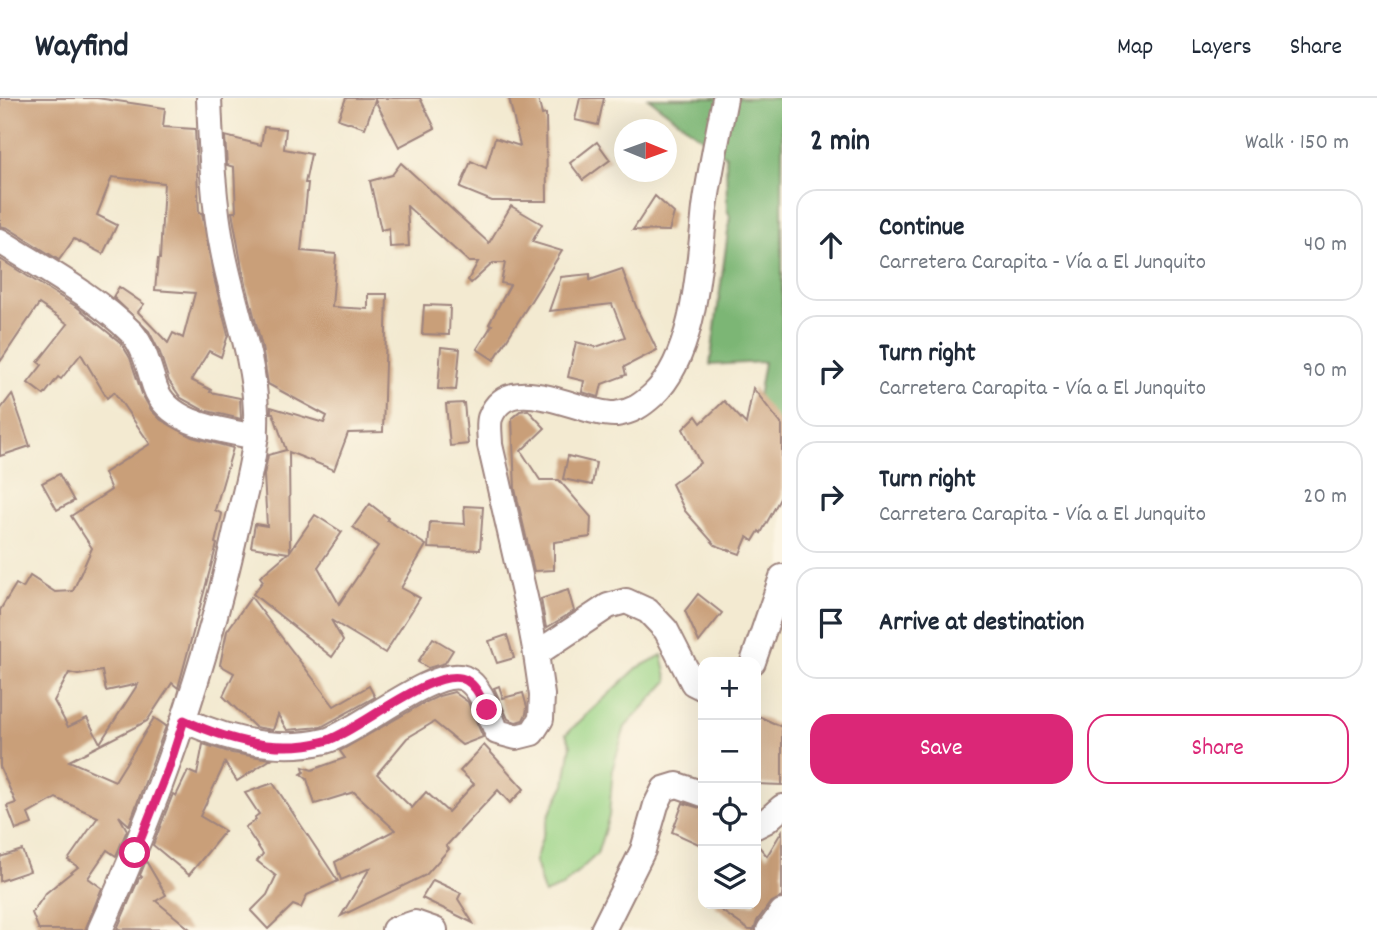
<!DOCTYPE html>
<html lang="en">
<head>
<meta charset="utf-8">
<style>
  :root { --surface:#fff; --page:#f2f2f3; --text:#1f2937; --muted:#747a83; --line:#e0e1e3; --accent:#db2777 }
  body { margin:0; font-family:Dekko,sans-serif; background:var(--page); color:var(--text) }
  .controls { position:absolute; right:21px; bottom:21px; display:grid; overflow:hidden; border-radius:14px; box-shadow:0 7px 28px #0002 }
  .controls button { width:63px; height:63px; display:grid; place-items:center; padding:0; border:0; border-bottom:2px solid var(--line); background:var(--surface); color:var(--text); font:35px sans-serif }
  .compass { position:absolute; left:614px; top:21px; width:63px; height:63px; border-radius:50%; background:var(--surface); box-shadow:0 7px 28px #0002; rotate:91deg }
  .stop { position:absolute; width:21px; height:21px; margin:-16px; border:5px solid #db2777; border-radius:50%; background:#fff }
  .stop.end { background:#db2777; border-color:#fff; box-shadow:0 2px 7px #0008 }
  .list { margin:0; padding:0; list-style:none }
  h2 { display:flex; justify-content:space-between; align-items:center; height:91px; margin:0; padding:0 28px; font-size:30px }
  h2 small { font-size:23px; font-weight:400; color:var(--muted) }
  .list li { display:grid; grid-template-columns:46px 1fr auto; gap:21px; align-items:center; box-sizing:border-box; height:112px; margin:0 14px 14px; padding:0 14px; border:2px solid var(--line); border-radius:21px }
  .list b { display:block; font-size:26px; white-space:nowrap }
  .list p { margin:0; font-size:23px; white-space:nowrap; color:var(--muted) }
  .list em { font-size:23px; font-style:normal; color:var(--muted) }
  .actions { display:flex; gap:14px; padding:21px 28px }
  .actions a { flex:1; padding:16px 0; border:2px solid var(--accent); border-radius:21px; text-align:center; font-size:24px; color:var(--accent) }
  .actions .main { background:var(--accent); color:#fff }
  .icon { flex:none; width:38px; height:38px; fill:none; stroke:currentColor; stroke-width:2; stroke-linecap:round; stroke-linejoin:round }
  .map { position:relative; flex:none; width:782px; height:832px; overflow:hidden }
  header { display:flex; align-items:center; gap:42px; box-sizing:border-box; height:98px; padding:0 35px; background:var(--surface); border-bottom:2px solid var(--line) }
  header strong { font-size:33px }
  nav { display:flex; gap:38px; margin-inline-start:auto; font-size:24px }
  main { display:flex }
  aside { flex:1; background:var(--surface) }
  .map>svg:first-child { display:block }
</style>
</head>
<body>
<header>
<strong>Wayfind</strong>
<nav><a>Map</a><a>Layers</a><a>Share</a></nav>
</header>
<main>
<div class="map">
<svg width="782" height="832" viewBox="0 0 782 832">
  <rect width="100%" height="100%" fill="#fcf5e5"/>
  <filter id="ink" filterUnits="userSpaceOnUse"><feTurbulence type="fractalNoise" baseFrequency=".0143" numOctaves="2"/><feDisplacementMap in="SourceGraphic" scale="14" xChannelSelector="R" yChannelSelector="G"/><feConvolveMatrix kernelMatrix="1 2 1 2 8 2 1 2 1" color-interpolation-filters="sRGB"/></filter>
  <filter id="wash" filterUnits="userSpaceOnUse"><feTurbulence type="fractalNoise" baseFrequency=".00686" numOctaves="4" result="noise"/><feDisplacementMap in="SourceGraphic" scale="28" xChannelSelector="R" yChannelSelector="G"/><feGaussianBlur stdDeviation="1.57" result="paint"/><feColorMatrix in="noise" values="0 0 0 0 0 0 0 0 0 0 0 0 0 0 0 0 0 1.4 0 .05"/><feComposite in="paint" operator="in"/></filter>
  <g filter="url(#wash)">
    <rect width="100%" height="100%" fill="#f3ead1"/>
    <!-- green -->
    <polygon fill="#9bd487" stroke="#727a59" stroke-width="2" points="662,557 668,583 625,629 613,669 609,718 597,756 562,789 544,796 535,763 549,717 565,686 571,647 566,636 637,570"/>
    <!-- forest -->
    <polygon fill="#7cb674" stroke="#636a50" stroke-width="2" points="648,0 782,0 782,326 756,311 764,264 710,267 730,119 727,111 726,58"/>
    <g id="blocks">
      <!-- building -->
      <g fill="#c99f79" fill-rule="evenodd">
        <polygon points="0,0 97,0 165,10 163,29 195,31 199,115 202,115 213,176 228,237 221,259 209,253 191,282 211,292 210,294 240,300 241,321 203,312 181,300 169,283 160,255 149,233 113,199 119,189 144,206 138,214 168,245 173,235 183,240 195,195 155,192 158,161 160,161 164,85 112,79 97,117 117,127 103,156 74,141 59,162 8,130 0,128"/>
        <polygon points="346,0 420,0 435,30 399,49 375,2 365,30 338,21"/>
        <polygon points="509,0 538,0 542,17 546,16 547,103 492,103 460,90 471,63 486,70 495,40 520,48"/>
        <polygon points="580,0 604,0 598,27 575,22"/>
        <polygon points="264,29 286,31 284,51 311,56 305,85 308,85 301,153 336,156 332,209 368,211 368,196 387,196 383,334 348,335 334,372 289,354 290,453 315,417 342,434 318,469 339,506 378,448 353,429 370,406 388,420 387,422 426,447 401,490 420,500 385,555 331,522 343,543 332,559 253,496 263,483 260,479 288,455 251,449 255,426 267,428 264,377 268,357 286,352 273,315 271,315 271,309 324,325 327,318 268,286 262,249 242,170 232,114 236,114 234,69 227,67 225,38 261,47"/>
        <polygon points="597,44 610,62 583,82 570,65"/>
        <polygon points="401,65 489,145 511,108 542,126 532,144 562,153 494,262 477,251 492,227 489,226 510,187 501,185 505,165 493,165 471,185 468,182 478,164 469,164 407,108 409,148 390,149 389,130 381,132 370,83 392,77"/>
        <polygon points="655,98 674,115 669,133 633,132"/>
        <path d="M 0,161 L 77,209 L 121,245 L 130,260 L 142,296 L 151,312 L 161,322 L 192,339 L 233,350 L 215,412 L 222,416 L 215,445 L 217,446 L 178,590 L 172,585 L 147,623 L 69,663 L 115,683 L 154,620 L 166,628 L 129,727 L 119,718 L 127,732 L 116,758 L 107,752 L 88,780 L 102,790 L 85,832 L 39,832 L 32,815 L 46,795 L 78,769 L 68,762 L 98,719 L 56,700 L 28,716 L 32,726 L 16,732 L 7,708 L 16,705 L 0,669 L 0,512 L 16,486 L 23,490 L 30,478 L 55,494 L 73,493 L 92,450 L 71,418 L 111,392 L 104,375 L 150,346 L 114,294 L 107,300 L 81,256 L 61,281 L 58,279 L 44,297 L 28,285 L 42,267 L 38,264 L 68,226 L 39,206 L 0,264 ZM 102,573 L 106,593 L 138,586 L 100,645 L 87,620 L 68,629 L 54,603 L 69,575 L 78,577 Z"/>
        <polygon points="622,171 637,211 657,252 624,269 626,277 602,286 599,299 582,294 584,283 568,279 576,244 596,249 625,239 612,206 549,213 561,179 590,176 590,182"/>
        <polygon points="424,207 450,208 449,237 422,236"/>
        <polygon points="441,249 460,251 456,292 438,291"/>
        <polygon points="753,290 782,327 782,397 761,435 759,433 753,443 747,439 740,456 715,447 685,413 672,386 700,365 683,331 696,318 701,325 724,303 746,326"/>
        <polygon points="12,296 30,348 0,358 0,312"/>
        <polygon points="464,305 468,346 450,348 446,306"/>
        <polygon points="528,312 545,330 521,353 540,382 559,382 591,419 590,439 554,444 554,472 534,473 515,391 512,320 520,313"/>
        <polygon points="568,358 596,365 592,387 563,381"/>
        <polygon points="59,376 74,403 57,412 42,385"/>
        <polygon points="464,408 483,409 480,452 428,450 430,424 465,426"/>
        <polygon points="568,492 574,513 546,530 541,501"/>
        <polygon points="698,496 722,515 699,544 685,513"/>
        <polygon points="251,499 334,608 369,588 375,599 321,629 287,632 278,617 273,632 255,629 223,598 234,575 220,567 227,533"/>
        <polygon points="507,537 514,560 497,565 489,543"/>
        <polygon points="433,540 453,552 445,565 428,570 418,564"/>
        <polygon points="499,588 503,600 523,595 527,609 526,616 523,622 516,624 508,621 494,590"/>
        <polygon points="454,594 468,604 483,639 462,647 434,624 407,640 377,676 412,710 426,694 448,714 474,686 460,673 484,647 524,691 510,705 498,692 446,748 449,751 426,777 341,818 370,770 341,782 335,764 395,732 354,694 315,706 307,681 301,676 304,674 303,669 312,672 345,660 340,653 422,606 439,598"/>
        <polygon points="756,617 782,629 782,687 756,686"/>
        <polygon points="203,646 232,655 271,661 237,683 225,665 200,718 225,733 189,777 153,747 173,696 176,698 188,673 197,677"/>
        <polygon points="273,685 338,783 307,797 301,810 293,807 268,831 251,813 267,797 276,778 257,763 263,756 245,729 256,722 255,719 259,716 245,695"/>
        <polygon points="683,705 703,711 703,748 672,734"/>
        <polygon points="782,733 782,799 770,805 757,823 754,832 749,832 712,806 756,806 756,745 767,758"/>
        <polygon points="22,752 30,773 0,783 0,759"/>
        <polygon points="146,763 166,797 156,803 191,832 117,831 139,780 142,779 140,777"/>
        <polygon points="433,782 461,795 458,801 473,825 422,800"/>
      </g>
    </g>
  </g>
  <g filter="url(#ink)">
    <use href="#blocks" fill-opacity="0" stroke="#9e847e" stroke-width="2"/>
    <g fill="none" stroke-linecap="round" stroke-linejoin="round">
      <defs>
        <g id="minor">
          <path d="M 0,143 C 44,171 95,198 132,235 C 145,250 149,271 155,289 C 168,327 223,332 256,339"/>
          <polyline points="536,556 608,508 626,503 648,513 666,532 693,585 703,590"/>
          <polyline points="753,564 782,479"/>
          <path d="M 184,622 C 228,642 277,654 325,643 C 355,636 434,568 464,580 C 482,588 490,619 497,634 L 516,639 L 532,635 L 541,621 L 542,597 L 536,556 L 527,508 L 490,347 C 490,339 488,327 490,320 C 509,269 581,318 616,316 C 632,314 642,307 653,297 C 696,257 699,165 705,110 C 710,73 718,37 725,0"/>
          <polyline points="756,728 766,723 782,709"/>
          <path d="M 100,832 C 160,701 205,573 236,432 C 245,393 258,353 256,313 C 254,258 233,206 223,153 C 213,103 211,51 209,0"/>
          <polyline points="394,832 415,825 435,832"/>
          <polyline points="603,832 643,752 656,707 664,691 677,687 703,696"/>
          <polyline points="769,832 782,814"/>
        </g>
      </defs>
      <!-- minor casing -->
      <use href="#minor" stroke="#9e847e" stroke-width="28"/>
      <!-- minor -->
      <use href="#minor" stroke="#fff" stroke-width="24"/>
    </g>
  </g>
  <g fill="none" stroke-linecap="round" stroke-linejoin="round" filter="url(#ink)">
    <!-- route -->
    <path stroke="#db2777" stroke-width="9" d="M 135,755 L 168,672 L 184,622 C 227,642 278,656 325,643 C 356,635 437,565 466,582 C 477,588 481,601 487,612"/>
  </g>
</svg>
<div class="controls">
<button>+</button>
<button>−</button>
<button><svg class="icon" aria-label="locate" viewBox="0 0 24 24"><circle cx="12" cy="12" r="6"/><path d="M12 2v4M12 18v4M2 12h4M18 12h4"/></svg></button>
<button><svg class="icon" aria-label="layers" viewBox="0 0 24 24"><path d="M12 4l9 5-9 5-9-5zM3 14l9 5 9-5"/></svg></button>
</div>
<svg class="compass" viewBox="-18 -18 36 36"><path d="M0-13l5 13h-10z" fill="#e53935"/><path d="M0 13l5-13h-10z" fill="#747a83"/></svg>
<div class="stop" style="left:135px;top:755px"></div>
<div class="stop end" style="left:487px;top:612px"></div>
</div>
<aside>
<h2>2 min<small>Walk · 150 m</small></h2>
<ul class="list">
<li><svg class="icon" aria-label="ahead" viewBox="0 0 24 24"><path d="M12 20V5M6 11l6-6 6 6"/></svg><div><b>Continue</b><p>Carretera Carapita - Vía a El Junquito</p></div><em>40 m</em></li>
<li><svg class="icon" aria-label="right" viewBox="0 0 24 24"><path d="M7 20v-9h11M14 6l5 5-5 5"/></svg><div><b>Turn right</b><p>Carretera Carapita - Vía a El Junquito</p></div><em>90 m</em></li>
<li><svg class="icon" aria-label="right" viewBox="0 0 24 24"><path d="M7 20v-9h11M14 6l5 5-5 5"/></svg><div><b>Turn right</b><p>Carretera Carapita - Vía a El Junquito</p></div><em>20 m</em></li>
<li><svg class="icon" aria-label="arrive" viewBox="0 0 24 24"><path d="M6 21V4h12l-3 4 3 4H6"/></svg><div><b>Arrive at destination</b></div></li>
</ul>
<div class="actions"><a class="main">Save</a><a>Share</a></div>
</aside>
</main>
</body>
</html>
